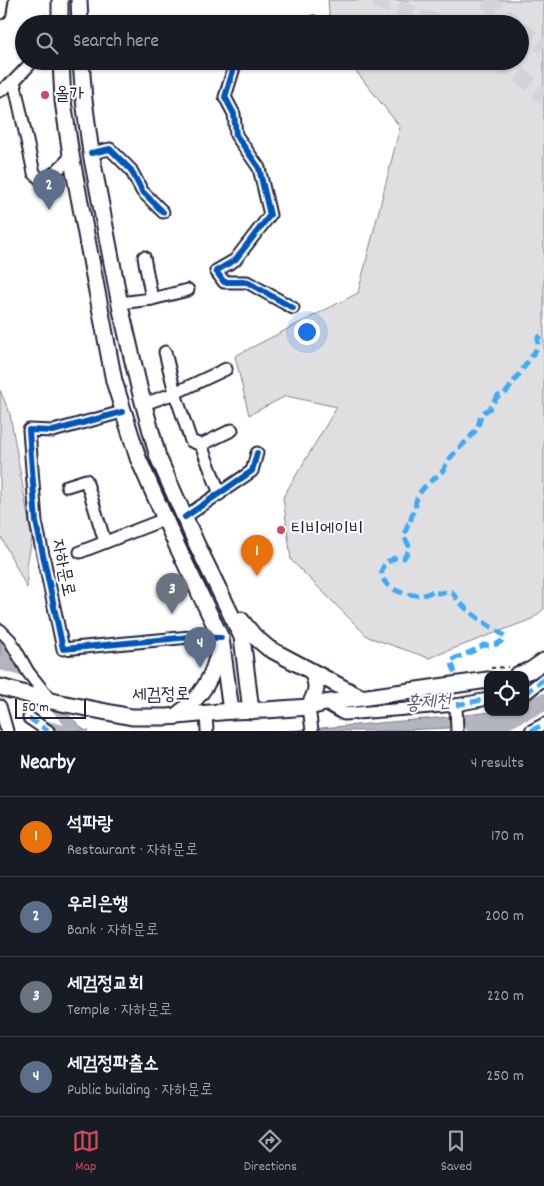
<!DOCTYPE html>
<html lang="en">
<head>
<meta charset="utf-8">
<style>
  :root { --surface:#171b24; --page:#20242c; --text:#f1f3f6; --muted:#9ea1a6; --line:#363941; --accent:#d1495b }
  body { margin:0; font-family:Dekko,"Poor Story",sans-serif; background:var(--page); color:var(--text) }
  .controls { position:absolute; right:15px; bottom:15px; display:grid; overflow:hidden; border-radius:10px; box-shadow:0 1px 4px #0004 }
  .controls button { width:45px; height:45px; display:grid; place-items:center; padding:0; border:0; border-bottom:1px solid var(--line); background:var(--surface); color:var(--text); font:25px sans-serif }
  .scale { position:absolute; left:15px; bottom:12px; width:71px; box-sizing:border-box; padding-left:5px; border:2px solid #22223b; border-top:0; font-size:14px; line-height:18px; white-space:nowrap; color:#22223b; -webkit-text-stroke:4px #fff; paint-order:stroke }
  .you { position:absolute; left:306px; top:331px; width:18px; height:18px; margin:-12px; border:4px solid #fff; border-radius:50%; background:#1a73e8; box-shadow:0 0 0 8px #1a73e833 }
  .badge { display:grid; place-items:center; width:32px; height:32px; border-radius:50%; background:var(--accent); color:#fff; font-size:16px; font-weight:700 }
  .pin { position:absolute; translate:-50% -41px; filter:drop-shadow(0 1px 2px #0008) }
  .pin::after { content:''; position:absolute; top:26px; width:18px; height:15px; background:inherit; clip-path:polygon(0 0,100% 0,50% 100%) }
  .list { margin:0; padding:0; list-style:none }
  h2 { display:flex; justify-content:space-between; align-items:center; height:65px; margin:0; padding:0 20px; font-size:21px }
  h2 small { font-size:16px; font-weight:400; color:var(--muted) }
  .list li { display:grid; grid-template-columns:32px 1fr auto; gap:15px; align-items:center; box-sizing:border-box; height:80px; padding:0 20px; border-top:1px solid var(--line) }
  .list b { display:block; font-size:19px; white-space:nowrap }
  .list p { margin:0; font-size:16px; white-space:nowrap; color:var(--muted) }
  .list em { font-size:16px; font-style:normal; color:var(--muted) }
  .icon { flex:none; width:28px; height:28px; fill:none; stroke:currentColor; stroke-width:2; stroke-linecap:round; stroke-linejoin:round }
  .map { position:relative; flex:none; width:544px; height:731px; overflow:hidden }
  .search { position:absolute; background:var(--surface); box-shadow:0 1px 4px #0004; left:15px; right:15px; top:15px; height:55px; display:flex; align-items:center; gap:12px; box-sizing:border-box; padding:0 18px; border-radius:28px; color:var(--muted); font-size:19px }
  .sheet { height:385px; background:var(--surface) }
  nav { display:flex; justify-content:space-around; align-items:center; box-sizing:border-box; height:70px; border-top:1px solid var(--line); background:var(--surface); font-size:14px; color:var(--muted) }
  nav a { display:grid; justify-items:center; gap:2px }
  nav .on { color:var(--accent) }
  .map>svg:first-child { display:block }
</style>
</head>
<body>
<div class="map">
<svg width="544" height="731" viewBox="0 0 544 731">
  <rect width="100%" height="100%" fill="#fff"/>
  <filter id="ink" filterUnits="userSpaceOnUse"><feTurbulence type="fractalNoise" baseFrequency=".02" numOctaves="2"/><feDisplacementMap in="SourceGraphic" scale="10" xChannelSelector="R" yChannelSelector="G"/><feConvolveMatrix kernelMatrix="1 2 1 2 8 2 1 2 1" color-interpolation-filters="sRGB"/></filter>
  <g filter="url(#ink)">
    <!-- green -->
    <g fill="#dfdfe2" stroke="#80808e">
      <polygon points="328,0 544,0 544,609 532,619 429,658 368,637 291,560 283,497 337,407 286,396 249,415 235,356 358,293 400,127 348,61 520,61 520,24 330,24"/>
      <polygon points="0,390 10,414 32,539 27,565 27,588 0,535"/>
    </g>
    <!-- water -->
    <g fill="#b4b4bc" stroke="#7a7a88">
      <polygon points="0,637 3,639 13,661 84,730 89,731 60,731 37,718 0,674"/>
      <polygon points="491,712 522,712 495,726 380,731 287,731 448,717"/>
    </g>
    <!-- pier -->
    <polygon fill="#fff" points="0,670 24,677 64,725 33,717 0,678"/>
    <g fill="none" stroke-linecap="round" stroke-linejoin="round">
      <!-- river -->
      <g stroke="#b4b4bc" stroke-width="18">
        <polyline points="525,711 544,702"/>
        <polyline points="472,723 495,726 522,712"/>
      </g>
      <!-- highway-tunnel -->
      <g stroke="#d3d3d8" stroke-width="16" stroke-dasharray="16 8" stroke-linecap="butt">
        <polyline points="375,0 441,24"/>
        <polyline points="486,0 515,24"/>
        <polyline points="520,28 544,47"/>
        <polyline points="499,61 520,75 544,96"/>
      </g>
      <defs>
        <g id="minor">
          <polyline points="0,13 2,0"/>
          <polyline points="310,24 314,22"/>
          <polyline points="236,61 225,97 234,114 236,135 259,168 270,215 235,260 216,271 224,282 247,282 293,308"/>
          <polyline points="14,81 34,173 40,179 48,179 71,157"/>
          <polyline points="0,91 14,81 33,61"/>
          <polyline points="91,153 110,149 131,170 142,191 163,212"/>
          <polyline points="144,257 152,299"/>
          <polyline points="120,303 152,299 188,290"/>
          <polyline points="165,352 175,393 191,441 201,445 220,494"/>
          <polyline points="144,404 175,393 226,369"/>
          <polyline points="122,412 53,431 29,430 36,522 63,649 190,637 221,638"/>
          <polyline points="201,445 232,430"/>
          <polyline points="67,486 86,480 105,542"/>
          <polyline points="185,517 252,471 257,453"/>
          <polyline points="80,552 165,519"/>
          <polyline points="0,630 10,640 28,672 51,701"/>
          <polyline points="525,694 544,679"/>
          <polyline points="325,703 344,714 456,705 488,699"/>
          <polyline points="456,705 457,731"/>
          <polyline points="0,706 7,731"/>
          <polyline points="309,707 312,731"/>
          <polyline points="206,713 207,731"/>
          <polyline points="29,718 48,731"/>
          <polyline points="531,731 544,724"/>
        </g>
        <g id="major">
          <polyline points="60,0 60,24"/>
          <polyline points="79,0 80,24"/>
          <polyline points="61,61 63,101 71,155 114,381 138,458 177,546 221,638 231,711"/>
          <polyline points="81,61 84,100 91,153 121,310 139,387 158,457 197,545 242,637 251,711"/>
          <polyline points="241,620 254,636 268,648 362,698"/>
          <polyline points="517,675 531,670 544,661"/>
          <polyline points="0,687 51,701 132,717 167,717 231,711 266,710 309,707 325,703 488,680"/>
          <path d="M 309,707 C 316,692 319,688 312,672"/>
          <path d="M 176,716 C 203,696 213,678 220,646"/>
        </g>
      </defs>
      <!-- minor casing -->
      <use href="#minor" stroke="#22223b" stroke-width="15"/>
      <!-- major casing -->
      <use href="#major" stroke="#22223b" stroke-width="19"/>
      <!-- path -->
      <polyline stroke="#22223b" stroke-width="2" stroke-dasharray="4 4" stroke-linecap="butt" points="491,668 508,667"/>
      <!-- minor -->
      <use href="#minor" stroke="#fff" stroke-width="11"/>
      <!-- major -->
      <use href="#major" stroke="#fff" stroke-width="15"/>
      <!-- quiet -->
      <g stroke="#3fa9f5" stroke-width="5" stroke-dasharray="10 5" stroke-linecap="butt">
        <path d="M 455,673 L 451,660 C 460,656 478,650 483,645 C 492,646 501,645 505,636 C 485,623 465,612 452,592 L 436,593 L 435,591 C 431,592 427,594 423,595 C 409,597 375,588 383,567 C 384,565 387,563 388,561 L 390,561 L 394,558 L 404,558 L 410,548 L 404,536 L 408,524 L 410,524 L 412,514 L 416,508 C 413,494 430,481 440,474 C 444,471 445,465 448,461 C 460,444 479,436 481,414 L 489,409 L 495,400 L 498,396 L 504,395 L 511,386 L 538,347 L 538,338 L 544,333"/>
        <polyline points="525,694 544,679"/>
        <polyline points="456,705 488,699"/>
        <polyline points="29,718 48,731"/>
        <polyline points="531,731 544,724"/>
      </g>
      <defs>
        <g id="cycleway">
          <polyline points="236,61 225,97 234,114 236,135 259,168 270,215 235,260 216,271 224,282 247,282 293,308"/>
          <polyline points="91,153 110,149 131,170 142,191 163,212"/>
          <polyline points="122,412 53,431 29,430 36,522 63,649 190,637 221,638"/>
          <polyline points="185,517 252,471 257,453"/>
        </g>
      </defs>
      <!-- cycleway casing -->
      <use href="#cycleway" stroke="#fff" stroke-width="9"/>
      <!-- cycleway -->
      <use href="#cycleway" stroke="#0057b8" stroke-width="6"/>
    </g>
  </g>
  <!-- markers -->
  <g fill="#d1495b" stroke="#fff" stroke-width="2">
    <circle cx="45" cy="95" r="5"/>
    <circle cx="281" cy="530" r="5"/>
  </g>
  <g text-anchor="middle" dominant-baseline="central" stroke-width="4" stroke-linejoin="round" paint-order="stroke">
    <!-- poi labels -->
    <g font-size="18" fill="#22223b" stroke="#fff" text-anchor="start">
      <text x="55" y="95">올가</text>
      <text x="291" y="530">티비에이비</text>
    </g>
    <!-- street labels -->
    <g font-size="18" fill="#22223b" stroke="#fff">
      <text transform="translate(62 568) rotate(78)">자하문로</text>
      <text transform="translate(161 696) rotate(-1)">세검정로</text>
    </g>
    <!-- water labels -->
    <g font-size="19" font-style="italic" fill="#5c5c6f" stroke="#fff">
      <text transform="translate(428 704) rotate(-4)">홍제천</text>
    </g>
  </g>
</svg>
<div class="controls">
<button><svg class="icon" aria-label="locate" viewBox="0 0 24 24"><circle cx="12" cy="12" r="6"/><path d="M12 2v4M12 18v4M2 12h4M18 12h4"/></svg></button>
</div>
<div class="scale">50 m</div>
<div class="you"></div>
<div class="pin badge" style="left:257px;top:576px;background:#e8710a">1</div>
<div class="pin badge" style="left:49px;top:210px;background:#5c6f8a">2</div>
<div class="pin badge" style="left:172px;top:614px;background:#6b7280">3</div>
<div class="pin badge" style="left:200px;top:668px;background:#5c6f8a">4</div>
<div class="search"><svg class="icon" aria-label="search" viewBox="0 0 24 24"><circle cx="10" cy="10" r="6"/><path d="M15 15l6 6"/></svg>Search here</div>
</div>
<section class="sheet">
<h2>Nearby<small>4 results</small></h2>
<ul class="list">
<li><span class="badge" style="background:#e8710a">1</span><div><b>석파랑</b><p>Restaurant · 자하문로</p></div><em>170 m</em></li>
<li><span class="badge" style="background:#5c6f8a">2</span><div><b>우리은행</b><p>Bank · 자하문로</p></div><em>200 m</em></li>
<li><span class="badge" style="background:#6b7280">3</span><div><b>세검정교회</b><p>Temple · 자하문로</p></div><em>220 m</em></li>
<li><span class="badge" style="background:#5c6f8a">4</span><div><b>세검정파출소</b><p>Public building · 자하문로</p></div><em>250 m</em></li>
</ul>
</section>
<nav>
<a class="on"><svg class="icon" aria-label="map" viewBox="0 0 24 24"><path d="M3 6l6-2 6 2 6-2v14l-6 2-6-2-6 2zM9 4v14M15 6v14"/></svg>Map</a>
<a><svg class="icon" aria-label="directions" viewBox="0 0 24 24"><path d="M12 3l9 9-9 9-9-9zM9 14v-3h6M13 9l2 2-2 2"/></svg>Directions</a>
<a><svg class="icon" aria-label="saved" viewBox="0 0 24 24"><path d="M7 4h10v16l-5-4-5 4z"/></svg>Saved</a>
</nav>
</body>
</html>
